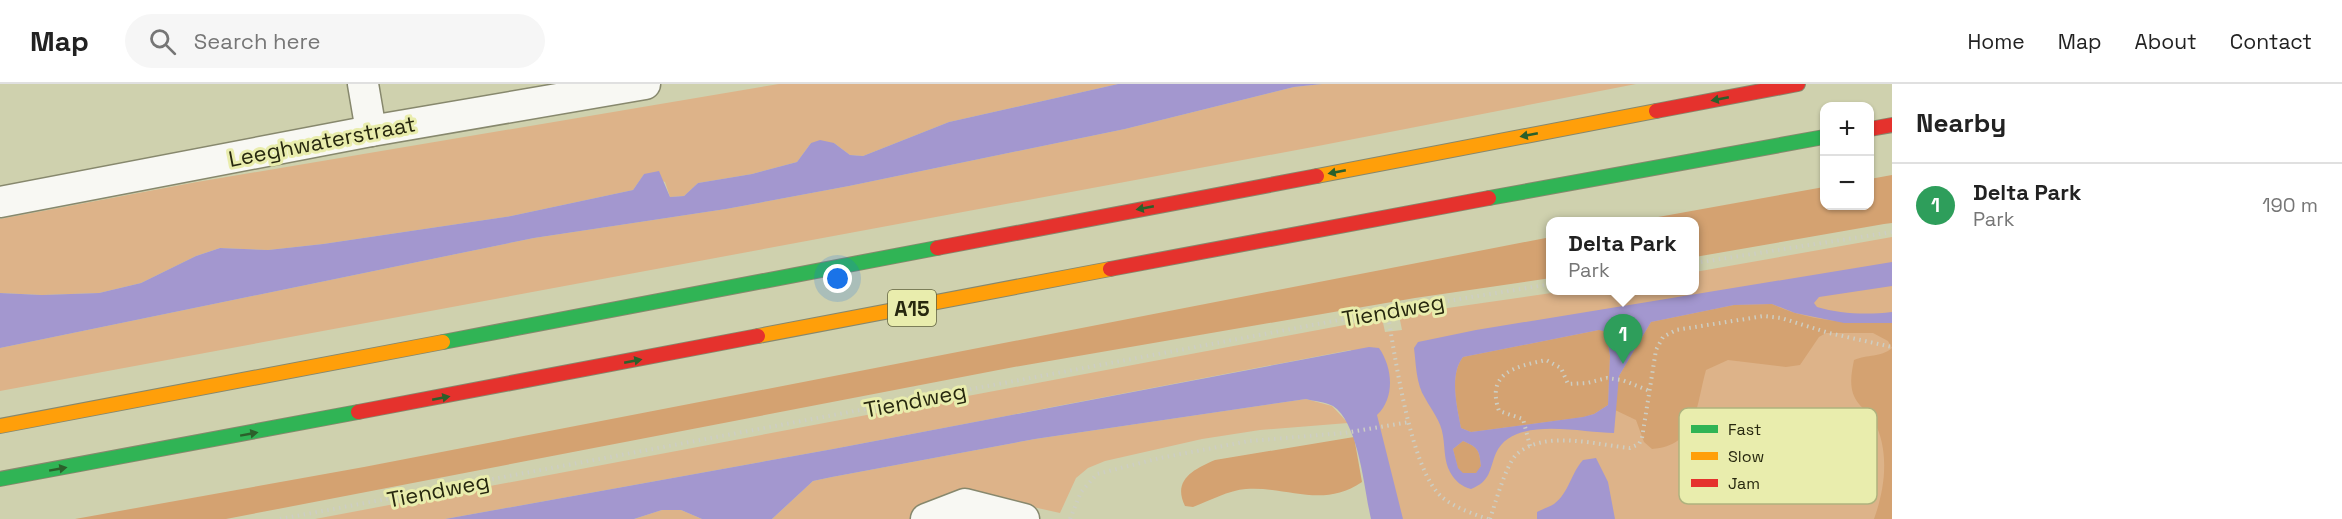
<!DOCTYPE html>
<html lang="en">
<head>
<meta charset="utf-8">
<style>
  :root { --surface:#fff; --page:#f6f6f6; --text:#222; --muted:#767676; --line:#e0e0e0; --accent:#111827 }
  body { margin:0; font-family:"Space Grotesk",sans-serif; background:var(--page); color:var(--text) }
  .controls { position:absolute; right:18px; top:18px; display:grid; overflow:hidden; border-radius:12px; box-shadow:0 2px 4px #0004 }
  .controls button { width:54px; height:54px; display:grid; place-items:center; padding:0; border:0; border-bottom:2px solid var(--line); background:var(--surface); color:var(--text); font:30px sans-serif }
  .you { position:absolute; left:838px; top:195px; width:21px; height:21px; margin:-15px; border:4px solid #fff; border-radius:50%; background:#1a73e8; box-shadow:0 0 0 9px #1a73e833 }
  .badge { display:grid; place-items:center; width:39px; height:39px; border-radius:50%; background:var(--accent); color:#fff; font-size:20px; font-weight:700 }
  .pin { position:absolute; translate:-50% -50px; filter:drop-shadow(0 2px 3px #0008) }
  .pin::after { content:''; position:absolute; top:32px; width:21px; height:18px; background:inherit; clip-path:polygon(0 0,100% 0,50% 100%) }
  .popup { position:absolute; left:1546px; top:133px; width:153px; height:78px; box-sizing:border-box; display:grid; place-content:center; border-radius:12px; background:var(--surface); filter:drop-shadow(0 2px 4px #0005); font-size:20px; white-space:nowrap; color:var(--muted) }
  .popup b { font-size:22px; color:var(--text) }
  .popup::after { content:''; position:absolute; left:50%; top:100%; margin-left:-12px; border:12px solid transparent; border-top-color:var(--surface) }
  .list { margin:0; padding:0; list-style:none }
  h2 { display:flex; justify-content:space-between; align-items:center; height:78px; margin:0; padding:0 24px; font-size:26px }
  h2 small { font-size:20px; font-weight:400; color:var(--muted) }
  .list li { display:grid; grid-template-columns:39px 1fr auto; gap:18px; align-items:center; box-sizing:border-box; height:84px; padding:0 24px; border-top:2px solid var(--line) }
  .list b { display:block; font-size:22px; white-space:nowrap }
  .list p { margin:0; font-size:20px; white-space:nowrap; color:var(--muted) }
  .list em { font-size:20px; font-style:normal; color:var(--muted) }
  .icon { flex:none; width:33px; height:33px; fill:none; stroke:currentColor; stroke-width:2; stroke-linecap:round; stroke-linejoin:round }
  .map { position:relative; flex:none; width:1892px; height:435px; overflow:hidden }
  header { display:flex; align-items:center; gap:36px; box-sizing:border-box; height:84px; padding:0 30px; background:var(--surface); border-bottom:2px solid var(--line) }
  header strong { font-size:28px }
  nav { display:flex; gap:33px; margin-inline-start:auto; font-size:21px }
  .search { width:420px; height:54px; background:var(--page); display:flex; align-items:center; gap:15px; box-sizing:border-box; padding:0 21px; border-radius:33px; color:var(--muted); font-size:22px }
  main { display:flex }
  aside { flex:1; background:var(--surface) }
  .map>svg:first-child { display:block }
</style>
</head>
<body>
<header>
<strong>Map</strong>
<div class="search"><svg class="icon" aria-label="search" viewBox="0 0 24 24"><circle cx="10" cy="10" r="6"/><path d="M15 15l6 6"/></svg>Search here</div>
<nav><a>Home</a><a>Map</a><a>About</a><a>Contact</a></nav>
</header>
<main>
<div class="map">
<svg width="1892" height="435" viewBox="0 0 1892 435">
  <rect width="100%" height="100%" fill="#cfd1ae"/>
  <!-- green -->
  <g fill="#ddb389">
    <polygon points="779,0 1118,0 949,38 863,72 850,71 834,59 811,59 797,78 752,90 698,99 684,112 670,113 665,98 644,90 633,106 511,132 323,160 268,166 220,164 196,172 141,199 99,209 42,211 0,209 0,135 197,98"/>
    <polygon points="1322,0 1636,0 1318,62 0,307 0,264 534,154 726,125 849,102 1125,45 1294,3"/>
    <polygon points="1892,153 1892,435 1392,435 1351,266 833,365 445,435 315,435 1382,234 1385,248 1402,246 1399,231 1565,207 1695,206 1695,188"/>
    <polygon points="1306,315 1332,322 1348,339 1260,346 1202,355 1105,377 1088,384 1076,394 1060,429 984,412 913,435 772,435 813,397 832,393 1035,355"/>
    <polygon points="662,426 681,426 702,435 634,435"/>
  </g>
  <!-- forest -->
  <g fill="#d4a271">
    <polygon points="1892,91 1892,139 1884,140 1695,173 1695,138 1636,137 1824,103 1824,122 1870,122 1870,95"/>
    <polygon points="1551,153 1551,194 1415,214 1014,283 226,435 75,435 364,383"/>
    <path d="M 1772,220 C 1811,238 1850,239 1892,239 L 1892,435 L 1874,435 C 1885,405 1890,367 1874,337 C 1870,329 1864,326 1859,320 C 1848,307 1851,291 1854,276 C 1868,270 1880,274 1892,264 L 1888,257 L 1873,249 L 1826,249 L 1819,253 L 1800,281 L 1786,283 L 1728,276 L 1706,286 C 1696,322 1697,362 1652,365 L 1644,358 L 1636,336 L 1615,326 L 1619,292 L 1651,238 L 1734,221 Z"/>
    <path d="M 1599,246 L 1606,248 L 1610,272 L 1608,321 L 1594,330 L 1584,333 L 1471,348 L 1461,344 C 1457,323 1449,291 1463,273 Z"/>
    <path d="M 1354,353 L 1362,398 C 1322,425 1288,402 1246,405 C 1229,406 1209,417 1193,423 L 1185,422 C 1172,396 1194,385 1215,376 Z"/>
    <path d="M 1463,357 C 1479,364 1479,366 1481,382 L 1477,389 L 1462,389 L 1458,385 L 1453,365 Z"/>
  </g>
  <!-- water -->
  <g fill="#a397cf" fill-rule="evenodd">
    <polygon points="1118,0 1322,0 1294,3 1125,45 849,102 726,125 534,154 0,264 0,209 42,211 99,209 141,199 196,172 220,164 268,166 323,160 511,132 633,106 644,90 659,87 670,113 684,112 698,99 752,90 797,78 811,59 820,56 834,59 850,71 863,72 949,38"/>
    <path d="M 1892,178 L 1892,202 L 1819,213 L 1814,219 L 1817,223 C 1840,230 1867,231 1892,228 L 1892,239 L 1844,239 L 1795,229 L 1772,220 L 1734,221 L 1651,238 L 1619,292 L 1614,349 C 1582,349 1513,331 1496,369 C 1489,386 1491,397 1471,405 C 1462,403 1455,397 1450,388 C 1444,377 1445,364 1443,352 C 1441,337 1432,327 1425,314 C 1416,300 1416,280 1414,264 L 1418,258 L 1476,246 ZM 1599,246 L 1606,248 L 1610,272 L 1608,321 L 1594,330 L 1583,333 L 1471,348 L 1461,344 C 1457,323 1449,291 1463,273 ZM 1463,357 C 1479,364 1479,366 1481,382 L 1476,389 L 1463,389 L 1458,384 L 1453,365 Z"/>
    <path d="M 1369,263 L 1379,264 C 1393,284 1395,314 1377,331 L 1403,435 L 1371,435 C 1364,405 1359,339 1333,322 C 1326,318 1313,317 1306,315 L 1035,355 L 832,393 L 813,397 L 772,435 L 702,435 L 681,426 L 662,426 L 634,435 L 445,435 L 833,365 Z"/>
    <path d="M 1596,374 L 1608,398 L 1615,435 L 1537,435 L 1537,428 C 1542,425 1550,423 1554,420 C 1569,409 1571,389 1583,376 Z"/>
  </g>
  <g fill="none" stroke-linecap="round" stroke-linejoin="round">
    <defs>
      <g id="street">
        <polyline points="363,0 371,47"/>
        <polyline points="0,118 371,47 645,0"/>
        <polyline points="926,435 965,420 1024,435"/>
      </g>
      <g id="fast">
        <polyline points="1489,114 1824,53"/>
        <polyline points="443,258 937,164"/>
        <polyline points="0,395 358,328"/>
      </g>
      <g id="slow">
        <polyline points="1317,92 1656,27"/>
        <polyline points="758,252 1110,185"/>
        <polyline points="0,342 443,258"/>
      </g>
      <g id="jam">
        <polyline points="1656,27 1798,0"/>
        <polyline points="1870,45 1892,41"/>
        <polyline points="937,164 1317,92"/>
        <polyline points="1110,185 1489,114"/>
        <polyline points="358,328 758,252"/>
      </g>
    </defs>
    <!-- street casing -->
    <use href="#street" stroke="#87886d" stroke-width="33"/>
    <!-- fast casing -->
    <use href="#fast" stroke="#87886d" stroke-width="16"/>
    <!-- slow casing -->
    <use href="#slow" stroke="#87886d" stroke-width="16"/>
    <!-- jam casing -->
    <use href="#jam" stroke="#87886d" stroke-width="16"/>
    <!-- path -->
    <g stroke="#cdcec3" stroke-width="4" stroke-dasharray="1.5 4.5" stroke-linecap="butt">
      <polyline points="1695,179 1892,148"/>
      <path d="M 1387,227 C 1395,269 1410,388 1443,414 C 1456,424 1473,430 1488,435"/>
      <path d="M 1530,362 L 1523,335 L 1499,327 C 1486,289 1514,283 1546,276 L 1561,284 L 1568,300 L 1587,299 L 1607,294 L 1622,296 L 1650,307"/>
      <polyline points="280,435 1387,227 1551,200"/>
      <polyline points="1070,435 1081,408 1097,390 1160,374 1249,357 1344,349 1409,338"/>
      <path d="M 1490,435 C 1495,420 1506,381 1516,371 C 1543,345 1597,361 1630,364 L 1639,360 L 1642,354 L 1656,266 L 1663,253 L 1676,246 L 1764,232 L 1781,234 L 1829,249 L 1892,263"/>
    </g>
    <!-- street -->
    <use href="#street" stroke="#f8f8f3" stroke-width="30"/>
    <!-- fast -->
    <use href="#fast" stroke="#30b455" stroke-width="14"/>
    <!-- slow -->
    <use href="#slow" stroke="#ff9f0a" stroke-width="14"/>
    <!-- jam -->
    <use href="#jam" stroke="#e5322d" stroke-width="14"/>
  </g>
  <!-- one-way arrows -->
  <defs><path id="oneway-solid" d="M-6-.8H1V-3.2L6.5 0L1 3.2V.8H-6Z" transform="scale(1.5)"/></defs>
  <g fill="#2b602b">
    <use href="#oneway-solid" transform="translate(1720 15) rotate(169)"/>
    <use href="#oneway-solid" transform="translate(1529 51) rotate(169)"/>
    <use href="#oneway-solid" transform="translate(1337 88) rotate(169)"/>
    <use href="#oneway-solid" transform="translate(1145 124) rotate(169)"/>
    <use href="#oneway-solid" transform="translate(633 277) rotate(-11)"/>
    <use href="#oneway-solid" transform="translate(441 314) rotate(-11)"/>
    <use href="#oneway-solid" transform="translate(249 350) rotate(-10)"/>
    <use href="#oneway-solid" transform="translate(58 385) rotate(-10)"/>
  </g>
  <g text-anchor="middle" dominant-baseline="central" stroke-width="6" stroke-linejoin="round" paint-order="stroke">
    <!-- shield labels -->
    <rect fill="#e9edad" stroke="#61633e" stroke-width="1.5" x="888" y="206" width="48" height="36" rx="4.5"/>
    <g font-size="21" font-weight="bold" fill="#27280f">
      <text x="912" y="224">A15</text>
    </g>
    <!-- street labels -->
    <g font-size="22" fill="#27280f" stroke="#e9edad">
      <text transform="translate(322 57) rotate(-11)">Leeghwaterstraat</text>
      <text transform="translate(1393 226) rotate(-10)">Tiendweg</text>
      <text transform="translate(915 316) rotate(-11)">Tiendweg</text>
      <text transform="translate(438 406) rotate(-11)">Tiendweg</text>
    </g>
  </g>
  <!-- legend -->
  <rect x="1679" y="324" width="198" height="96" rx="9" fill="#e9edad" stroke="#afb27e" stroke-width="1.5"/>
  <rect x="1691" y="341" width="27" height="8" fill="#30b455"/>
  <rect x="1691" y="368" width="27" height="8" fill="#ff9f0a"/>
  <rect x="1691" y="395" width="27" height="8" fill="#e5322d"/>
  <g font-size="16" fill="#27280f">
    <text x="1728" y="351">Fast</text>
    <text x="1728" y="378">Slow</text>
    <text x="1728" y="405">Jam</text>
  </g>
</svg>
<div class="controls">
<button>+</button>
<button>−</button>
</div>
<div class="you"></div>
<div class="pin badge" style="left:1623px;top:280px;background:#2e9e5b">1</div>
<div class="popup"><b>Delta Park</b>Park</div>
</div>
<aside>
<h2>Nearby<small></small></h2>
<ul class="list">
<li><span class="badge" style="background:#2e9e5b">1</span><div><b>Delta Park</b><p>Park</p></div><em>190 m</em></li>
</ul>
</aside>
</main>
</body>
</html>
